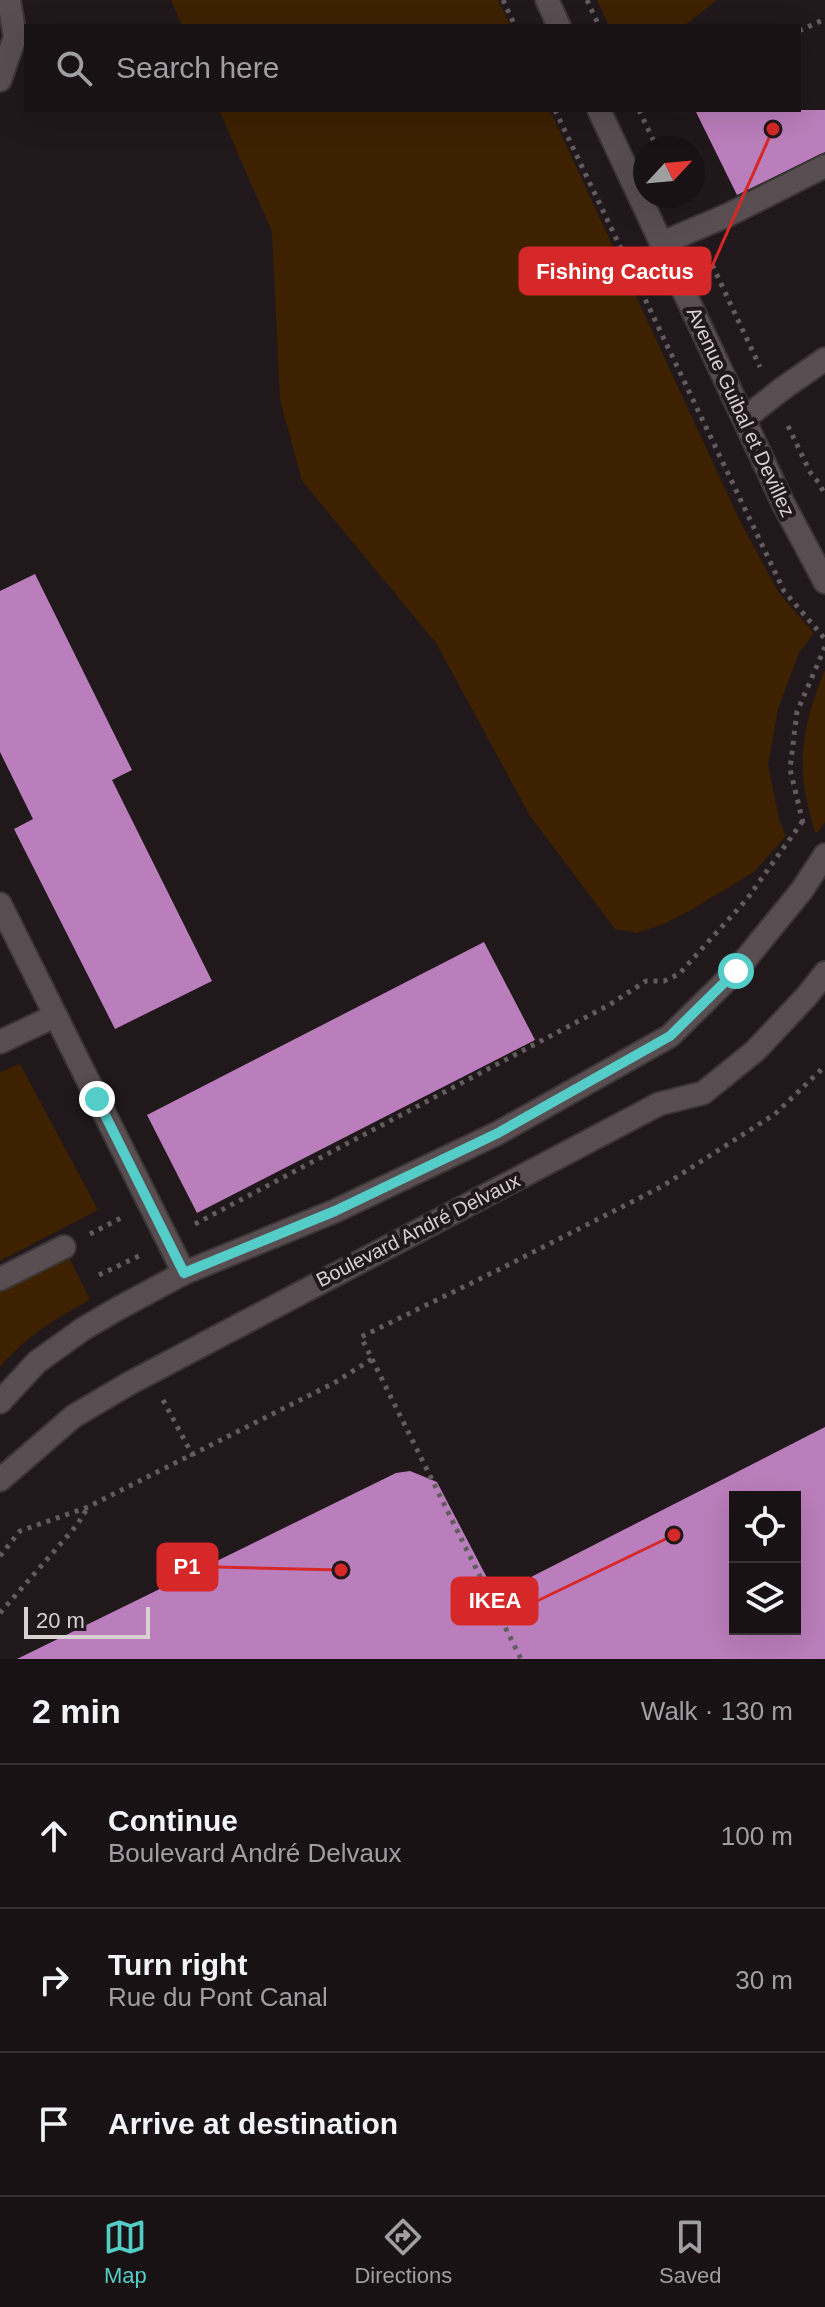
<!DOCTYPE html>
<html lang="en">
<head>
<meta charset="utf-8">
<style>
  :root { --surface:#181214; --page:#252022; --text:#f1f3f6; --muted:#9f9ea0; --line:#363234; --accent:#54cdc8 }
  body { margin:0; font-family:Arial,sans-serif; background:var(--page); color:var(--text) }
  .controls { position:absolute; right:24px; bottom:24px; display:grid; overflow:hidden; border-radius:0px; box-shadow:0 8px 32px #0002 }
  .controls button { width:72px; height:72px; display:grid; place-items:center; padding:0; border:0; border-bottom:2px solid var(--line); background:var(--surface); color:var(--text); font:40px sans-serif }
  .compass { position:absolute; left:633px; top:136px; width:72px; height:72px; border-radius:50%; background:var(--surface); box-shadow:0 8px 32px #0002; rotate:64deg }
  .scale { position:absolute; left:24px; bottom:20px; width:126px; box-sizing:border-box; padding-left:8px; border:4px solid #d7d1d2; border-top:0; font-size:22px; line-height:28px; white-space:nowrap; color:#d7d1d2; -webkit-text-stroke:6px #20181b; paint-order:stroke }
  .stop { position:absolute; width:24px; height:24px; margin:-18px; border:6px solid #54cdc8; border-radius:50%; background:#fff }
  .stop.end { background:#54cdc8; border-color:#fff; box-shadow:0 2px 8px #0008 }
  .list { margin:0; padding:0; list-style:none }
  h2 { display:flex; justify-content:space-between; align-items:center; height:104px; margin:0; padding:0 32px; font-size:34px }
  h2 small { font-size:26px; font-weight:400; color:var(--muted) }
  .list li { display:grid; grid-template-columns:52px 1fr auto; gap:24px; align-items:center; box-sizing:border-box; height:144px; padding:0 32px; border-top:2px solid var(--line) }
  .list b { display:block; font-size:30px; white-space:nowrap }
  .list p { margin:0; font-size:26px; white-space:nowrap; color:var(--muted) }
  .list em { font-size:26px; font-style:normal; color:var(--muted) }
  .icon { flex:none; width:44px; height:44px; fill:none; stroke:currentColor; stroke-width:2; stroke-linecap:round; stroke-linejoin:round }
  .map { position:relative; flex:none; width:825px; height:1659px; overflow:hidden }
  .search { position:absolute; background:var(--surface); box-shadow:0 8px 32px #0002; left:24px; right:24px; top:24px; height:88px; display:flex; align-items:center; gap:20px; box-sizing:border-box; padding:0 28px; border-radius:0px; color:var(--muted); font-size:30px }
  .sheet { height:536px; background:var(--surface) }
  nav { display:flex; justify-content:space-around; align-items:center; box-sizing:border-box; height:112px; border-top:2px solid var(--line); background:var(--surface); font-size:22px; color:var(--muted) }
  nav a { display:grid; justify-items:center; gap:4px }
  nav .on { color:var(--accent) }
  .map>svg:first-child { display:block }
</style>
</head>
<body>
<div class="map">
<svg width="825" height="1659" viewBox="0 0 825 1659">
  <rect width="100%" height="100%" fill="#20181b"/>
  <!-- green -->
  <g fill="#3d2100">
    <polygon points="171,0 498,0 511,26 182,26"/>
    <polygon points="597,0 717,0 684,26 609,26"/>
    <polygon points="219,110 550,110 739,519 779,593 814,633 799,653 778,709 768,765 779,819 786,836 754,872 689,911 666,923 637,933 615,929 530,816 436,643 302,481 280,400 272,232"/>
    <path d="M 825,670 L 825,822 L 818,832 L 815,832 C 810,814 804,794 803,775 C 800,739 811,703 825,670 Z"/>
    <polygon points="20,1064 98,1210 0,1261 0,1072"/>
    <path d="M 68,1255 L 90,1300 C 53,1320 28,1335 0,1367 L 0,1291 Z"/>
  </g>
  <!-- building -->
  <g fill="#bb7ebc" fill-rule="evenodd">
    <polygon points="695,110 825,110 825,152 737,195"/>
    <polygon points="35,574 132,770 112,780 212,981 115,1029 14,829 33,819 0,752 0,591"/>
    <polygon points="484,942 535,1040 197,1213 147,1115"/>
    <path d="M 825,1427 L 825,1659 L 17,1659 L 396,1473 L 410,1471 L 437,1482 L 496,1595 ZM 735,1497 L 795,1497 L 795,1629 L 735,1629 Z"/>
  </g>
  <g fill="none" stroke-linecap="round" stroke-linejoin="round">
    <defs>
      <g id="service">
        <polyline points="0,80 15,37 9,0"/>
        <polyline points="662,243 728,215 825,166"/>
        <polyline points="744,419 782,389 825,359"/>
        <polyline points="0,1042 55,1016"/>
        <polyline points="0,1279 64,1247"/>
      </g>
      <polyline id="minor" points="0,904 184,1273"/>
      <g id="tertiary">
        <polyline points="547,0 559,26"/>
        <polyline points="599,110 783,503 825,582"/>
        <polyline points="0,1402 37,1362 83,1329 117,1309 184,1273 335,1211 498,1133 670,1036 736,971 802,890 825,855"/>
        <polyline points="0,1480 74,1416 130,1383 659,1104 703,1093 755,1051 806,997 825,973"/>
      </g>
    </defs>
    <!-- service casing -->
    <use href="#service" stroke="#3b3537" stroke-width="26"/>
    <!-- minor casing -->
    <use href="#minor" stroke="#3b3537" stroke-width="26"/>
    <!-- tertiary casing -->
    <use href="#tertiary" stroke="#3b3537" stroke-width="26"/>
    <!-- path -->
    <g stroke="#635c5e" stroke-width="5" stroke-dasharray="4 6" stroke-linecap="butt">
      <polyline points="503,0 515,26"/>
      <polyline points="587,0 599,26"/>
      <polyline points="799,31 825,19"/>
      <polyline points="555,110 784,591 825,639"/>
      <polyline points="639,110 657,148"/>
      <polyline points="708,256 760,367"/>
      <polyline points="788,426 810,472 819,483 825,495"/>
      <polyline points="803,823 790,769 797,712 825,647"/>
      <polyline points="195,1224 609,1005 646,981 664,981 679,974 747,899 802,822"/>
      <polyline points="90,1234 123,1217"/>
      <polyline points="99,1275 141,1255"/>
      <polyline points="372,1359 521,1659"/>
      <polyline points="163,1400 193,1456"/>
      <polyline points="0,1556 20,1531 88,1507 334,1383 372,1359 361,1337 500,1269 661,1187 775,1114 825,1066"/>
      <polyline points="0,1613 77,1525 88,1507"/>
    </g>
    <!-- service -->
    <use href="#service" stroke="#584e51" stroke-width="22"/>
    <!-- minor -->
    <use href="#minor" stroke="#584e51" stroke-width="22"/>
    <!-- tertiary -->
    <use href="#tertiary" stroke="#584e51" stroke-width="22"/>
  </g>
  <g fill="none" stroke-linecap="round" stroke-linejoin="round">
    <!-- route -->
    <polyline stroke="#54cdc8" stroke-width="10" points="97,1099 184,1273 335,1211 498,1133 670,1036 736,971"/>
  </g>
  <g text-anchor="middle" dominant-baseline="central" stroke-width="8" stroke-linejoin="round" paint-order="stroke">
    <!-- street labels -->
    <g font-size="20" fill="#d7d1d2" stroke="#20181b">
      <text transform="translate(741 412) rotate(65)">Avenue Guibal et Devillez</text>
      <text transform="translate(418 1230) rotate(-27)">Boulevard André Delvaux</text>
    </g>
  </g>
  <!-- callouts -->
  <path fill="none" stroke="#d62828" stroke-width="3" d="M773 129L710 271M341 1570L217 1567M674 1535L537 1601"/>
  <g fill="#d62828" stroke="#20181b" stroke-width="3">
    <circle cx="773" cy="129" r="8"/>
    <circle cx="341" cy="1570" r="8"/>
    <circle cx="674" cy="1535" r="8"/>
  </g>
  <g fill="#d62828" stroke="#d62828" stroke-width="3">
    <rect x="520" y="248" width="190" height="46" rx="8"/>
    <rect x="158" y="1544" width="59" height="46" rx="8"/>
    <rect x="452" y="1578" width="85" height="46" rx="8"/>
  </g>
  <g font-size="22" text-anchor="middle" font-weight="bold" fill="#fff">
    <text x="615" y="279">Fishing Cactus</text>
    <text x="187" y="1574">P1</text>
    <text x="495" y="1608">IKEA</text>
  </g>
</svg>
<div class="controls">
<button><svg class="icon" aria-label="locate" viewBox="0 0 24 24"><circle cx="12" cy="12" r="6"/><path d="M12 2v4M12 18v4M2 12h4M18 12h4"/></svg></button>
<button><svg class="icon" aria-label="layers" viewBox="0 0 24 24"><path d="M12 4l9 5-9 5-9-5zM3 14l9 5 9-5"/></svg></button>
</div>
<svg class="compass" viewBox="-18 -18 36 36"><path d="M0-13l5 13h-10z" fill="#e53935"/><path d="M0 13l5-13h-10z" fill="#9f9ea0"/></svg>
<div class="scale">20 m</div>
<div class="stop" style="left:736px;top:971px"></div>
<div class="stop end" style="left:97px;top:1099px"></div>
<div class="search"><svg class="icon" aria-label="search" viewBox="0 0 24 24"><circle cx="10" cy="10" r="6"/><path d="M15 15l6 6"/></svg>Search here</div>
</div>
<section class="sheet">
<h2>2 min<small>Walk · 130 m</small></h2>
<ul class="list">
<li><svg class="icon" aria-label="ahead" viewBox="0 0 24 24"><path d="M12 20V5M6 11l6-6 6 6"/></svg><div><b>Continue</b><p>Boulevard André Delvaux</p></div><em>100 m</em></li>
<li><svg class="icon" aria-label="right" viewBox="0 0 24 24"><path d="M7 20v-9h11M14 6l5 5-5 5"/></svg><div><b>Turn right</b><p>Rue du Pont Canal</p></div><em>30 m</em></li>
<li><svg class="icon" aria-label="arrive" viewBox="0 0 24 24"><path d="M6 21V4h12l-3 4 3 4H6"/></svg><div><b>Arrive at destination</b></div></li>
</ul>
</section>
<nav>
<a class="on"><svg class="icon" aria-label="map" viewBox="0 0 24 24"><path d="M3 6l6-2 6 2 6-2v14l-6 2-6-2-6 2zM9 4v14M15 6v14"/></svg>Map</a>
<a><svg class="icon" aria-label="directions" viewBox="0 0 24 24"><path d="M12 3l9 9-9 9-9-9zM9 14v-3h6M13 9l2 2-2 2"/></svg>Directions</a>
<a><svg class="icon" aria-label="saved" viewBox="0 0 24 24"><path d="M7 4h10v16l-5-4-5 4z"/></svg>Saved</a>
</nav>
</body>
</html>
